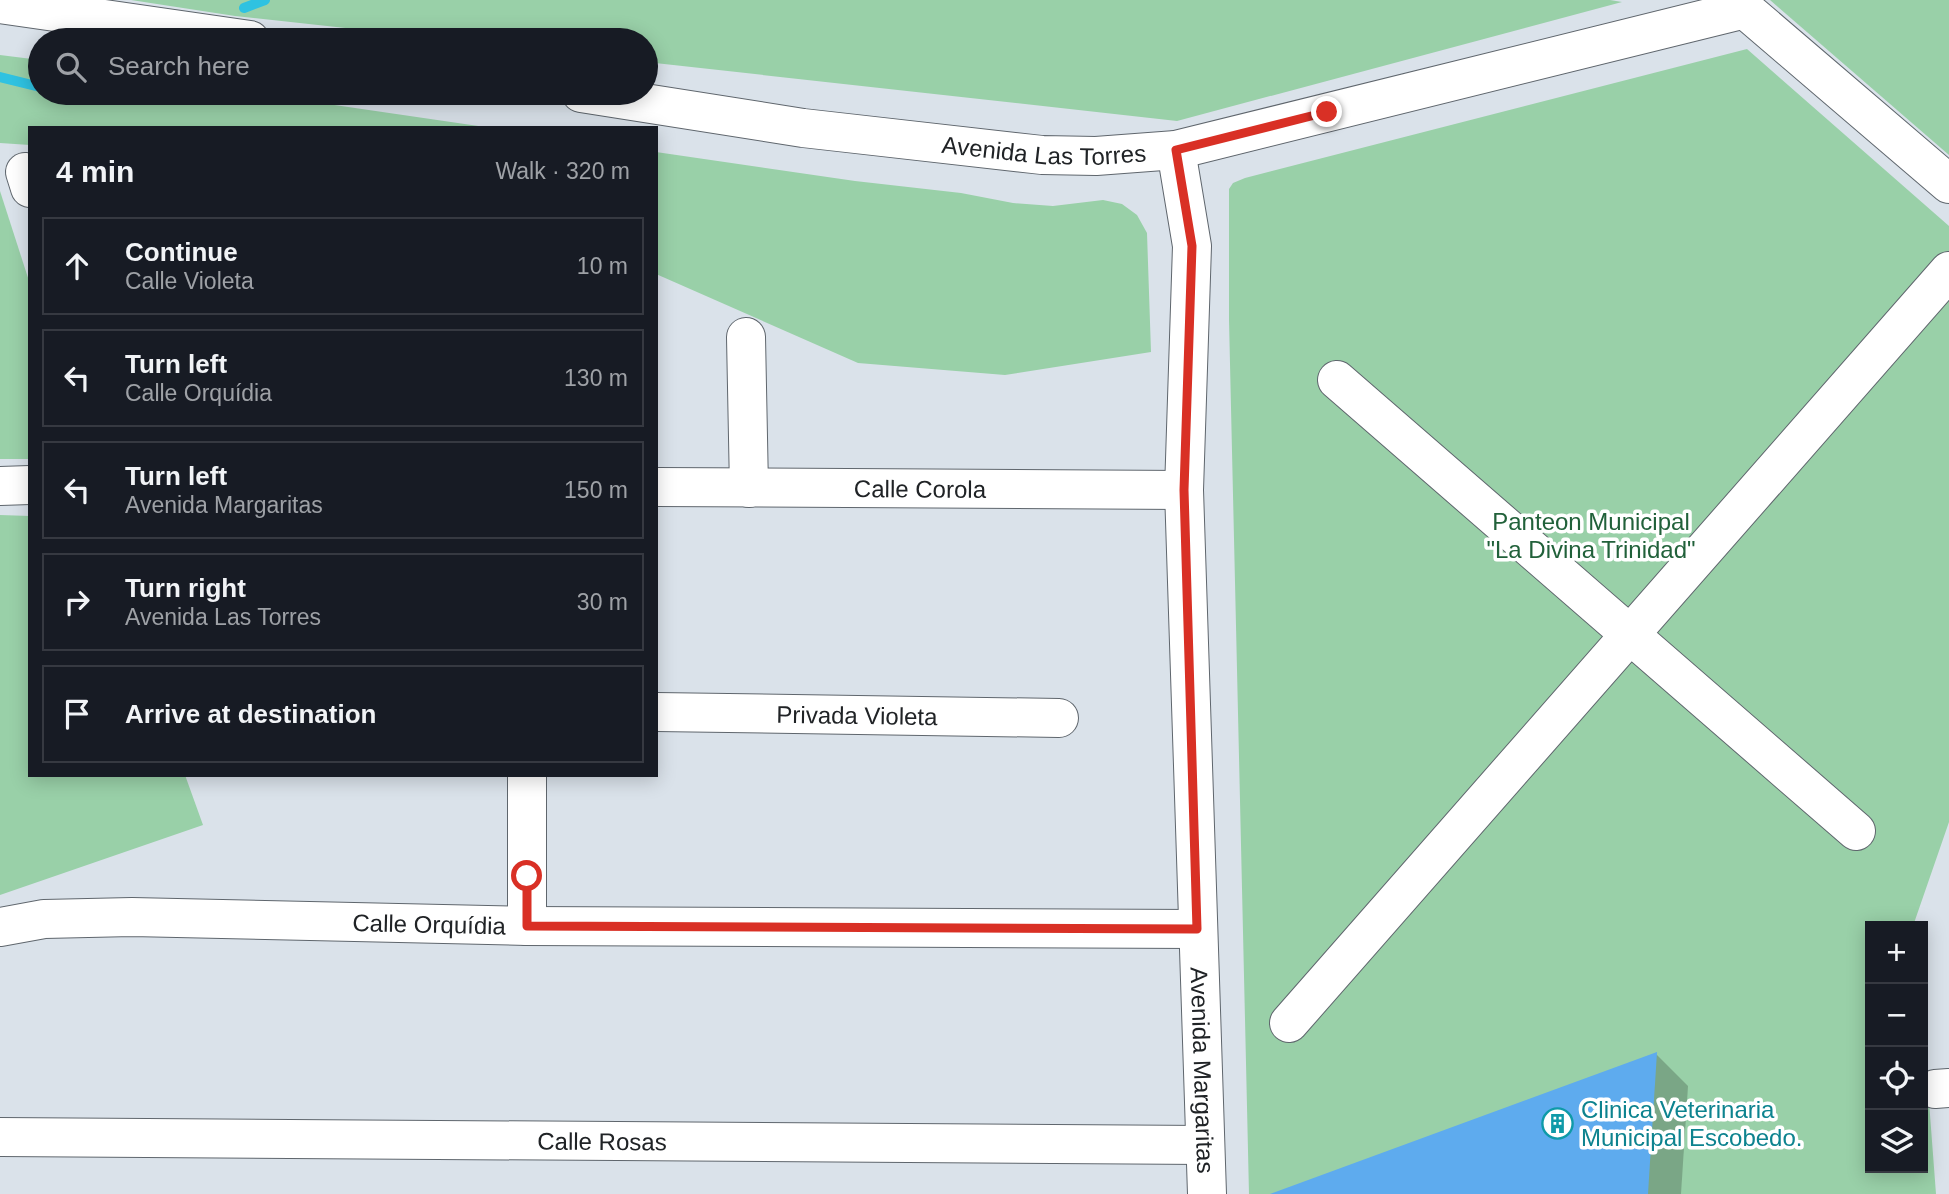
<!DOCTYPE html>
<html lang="en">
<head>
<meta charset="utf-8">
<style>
  :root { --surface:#171b24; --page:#242831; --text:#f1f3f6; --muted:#9ea1a6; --line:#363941 }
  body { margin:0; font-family:Arial,sans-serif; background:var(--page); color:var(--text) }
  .controls { position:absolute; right:21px; bottom:21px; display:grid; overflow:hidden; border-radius:0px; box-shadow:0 4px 18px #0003 }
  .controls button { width:63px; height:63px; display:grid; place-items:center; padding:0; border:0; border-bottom:2px solid var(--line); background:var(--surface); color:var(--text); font:35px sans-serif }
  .stop { position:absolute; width:21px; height:21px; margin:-16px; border:5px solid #d93025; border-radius:50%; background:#fff }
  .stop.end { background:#d93025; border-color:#fff; box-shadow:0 2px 7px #0008 }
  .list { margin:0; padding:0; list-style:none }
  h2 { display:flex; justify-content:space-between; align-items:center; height:91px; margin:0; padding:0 28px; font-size:30px }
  h2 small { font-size:23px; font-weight:400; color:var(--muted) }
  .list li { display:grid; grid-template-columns:46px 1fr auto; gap:21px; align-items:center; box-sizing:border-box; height:98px; margin:0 14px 14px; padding:0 14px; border:2px solid var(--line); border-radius:0px }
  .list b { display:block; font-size:26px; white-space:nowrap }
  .list p { margin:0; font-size:23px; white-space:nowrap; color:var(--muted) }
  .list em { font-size:23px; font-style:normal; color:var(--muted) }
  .icon { flex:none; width:38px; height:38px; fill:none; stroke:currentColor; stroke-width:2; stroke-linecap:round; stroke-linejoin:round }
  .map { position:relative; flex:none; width:1949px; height:1194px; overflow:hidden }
  .search { position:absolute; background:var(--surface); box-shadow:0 4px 18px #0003; left:28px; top:28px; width:630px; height:77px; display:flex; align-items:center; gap:18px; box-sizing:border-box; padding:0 24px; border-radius:38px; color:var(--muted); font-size:26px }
  .panel { position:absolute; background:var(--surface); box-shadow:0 4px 18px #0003; left:28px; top:126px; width:630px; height:651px; border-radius:0px }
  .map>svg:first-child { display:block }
</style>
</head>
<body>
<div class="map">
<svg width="1949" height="1194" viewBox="0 0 1949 1194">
  <rect width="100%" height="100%" fill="#dae2ea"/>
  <!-- green -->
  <g fill="#99d0a8">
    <polygon points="131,0 1610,0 1622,2 1177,121 646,62 646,40 455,40 235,16"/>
    <polygon points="1770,0 1949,0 1949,155"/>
    <polygon points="1747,49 1949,226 1949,822 1913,926 1870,926 1870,1168 1923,1168 1923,1040 1926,1062 1936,1194 1249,1194 1229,320 1229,189 1233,183 1245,178"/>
    <polygon points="0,55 40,60 40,93 253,93 492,128 30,128 30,145 0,143"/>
    <polygon points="656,152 855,181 961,193 1013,203 1053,206 1103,200 1122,204 1137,215 1147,233 1151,352 1005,375 858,363 656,274"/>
    <polygon points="0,191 30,284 30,459 0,459"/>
    <polygon points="0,515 30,516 30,775 185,775 203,825 0,895"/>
  </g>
  <!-- shadow -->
  <polygon fill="#0003" points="1656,1054 1688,1086 1681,1194 1274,1194"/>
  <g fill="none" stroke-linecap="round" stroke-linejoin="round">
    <!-- stream -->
    <g stroke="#2fc2e1" stroke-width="10">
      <polyline points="244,8 265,0"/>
      <polyline points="0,77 40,87"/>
    </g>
  </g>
  <!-- building -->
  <polygon fill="#5eabee" points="1657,1052 1648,1194 1270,1194"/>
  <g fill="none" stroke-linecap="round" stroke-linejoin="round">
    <defs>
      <g id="minor">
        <polyline points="1734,0 1949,184"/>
        <polyline points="0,4 250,40"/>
        <path id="s1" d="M 581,93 L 803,128 L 1042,155 L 1096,156 L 1176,150 L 1745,9"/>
        <path id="s2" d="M 1176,150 L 1192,246 L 1184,490 L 1207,1194"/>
        <polyline points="25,172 30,188"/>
        <polyline points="746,337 749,488"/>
        <polyline points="1337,380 1856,831"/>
        <polyline points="0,486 30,485"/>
        <path id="s3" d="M 656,487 L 1184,490"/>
        <path id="s4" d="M 656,712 L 1059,718"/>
        <polyline points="527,775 527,926"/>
        <path id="s5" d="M 0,927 L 44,919 L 132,917 L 527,926 L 1197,929"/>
        <polyline points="1289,1023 1949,271"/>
        <polyline points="1935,1089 1949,1088"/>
        <path id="s6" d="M 0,1137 L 1205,1145"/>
      </g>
    </defs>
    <!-- minor casing -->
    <use href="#minor" stroke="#5f666d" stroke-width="40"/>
    <!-- minor -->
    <use href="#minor" stroke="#fff" stroke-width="38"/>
  </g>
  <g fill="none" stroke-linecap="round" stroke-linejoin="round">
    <!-- route -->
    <polyline stroke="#d93025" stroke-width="9" points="527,876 527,926 1197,929 1184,490 1192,246 1176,150 1327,112"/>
  </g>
  <!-- icons -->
  <defs>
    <symbol id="building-ring" viewBox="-11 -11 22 22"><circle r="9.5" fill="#fff" stroke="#0f9aa8" stroke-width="1.5"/><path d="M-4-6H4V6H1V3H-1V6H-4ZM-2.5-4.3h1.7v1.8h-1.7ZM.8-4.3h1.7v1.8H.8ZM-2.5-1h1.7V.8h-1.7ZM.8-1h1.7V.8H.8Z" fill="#0f9aa8"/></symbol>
  </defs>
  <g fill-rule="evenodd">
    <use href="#building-ring" x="1540" y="1106" width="35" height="35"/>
  </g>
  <g text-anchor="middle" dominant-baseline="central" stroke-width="7" stroke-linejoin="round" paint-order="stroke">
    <!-- street labels -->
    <g font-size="24" fill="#202326" stroke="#fff">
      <text stroke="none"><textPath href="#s1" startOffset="467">Avenida Las Torres</textPath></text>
      <text stroke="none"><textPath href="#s3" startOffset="264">Calle Corola</textPath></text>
      <text stroke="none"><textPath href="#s4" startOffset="201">Privada Violeta</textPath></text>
      <text stroke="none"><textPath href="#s5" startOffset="430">Calle Orquídia</textPath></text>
      <text stroke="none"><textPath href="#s2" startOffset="922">Avenida Margaritas</textPath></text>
      <text stroke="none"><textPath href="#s6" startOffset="602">Calle Rosas</textPath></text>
    </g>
    <!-- park labels -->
    <g font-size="24" fill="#21613a" stroke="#fff">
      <text x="1591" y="521">Panteon Municipal<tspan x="1591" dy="28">"La Divina Trinidad"</tspan></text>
    </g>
    <!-- culture labels -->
    <g font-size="24" fill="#0d838f" stroke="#fff" text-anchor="start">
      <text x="1581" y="1109">Clinica Veterinaria<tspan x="1581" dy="28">Municipal Escobedo.</tspan></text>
    </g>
  </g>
</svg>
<div class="controls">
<button>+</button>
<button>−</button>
<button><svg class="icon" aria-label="locate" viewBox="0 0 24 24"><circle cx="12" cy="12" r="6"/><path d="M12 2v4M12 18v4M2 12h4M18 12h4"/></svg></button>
<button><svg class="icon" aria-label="layers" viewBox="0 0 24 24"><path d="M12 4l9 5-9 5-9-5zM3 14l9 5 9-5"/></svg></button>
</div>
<div class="stop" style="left:527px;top:876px"></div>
<div class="stop end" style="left:1327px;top:112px"></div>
<div class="search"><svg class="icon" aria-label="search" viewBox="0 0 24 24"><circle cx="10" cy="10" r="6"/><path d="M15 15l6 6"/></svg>Search here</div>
<section class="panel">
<h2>4 min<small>Walk · 320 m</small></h2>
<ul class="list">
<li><svg class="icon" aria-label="ahead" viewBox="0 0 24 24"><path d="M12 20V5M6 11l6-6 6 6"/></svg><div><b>Continue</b><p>Calle Violeta</p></div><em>10 m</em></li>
<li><svg class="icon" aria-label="left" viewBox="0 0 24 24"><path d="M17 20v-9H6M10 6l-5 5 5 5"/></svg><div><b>Turn left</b><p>Calle Orquídia</p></div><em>130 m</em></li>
<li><svg class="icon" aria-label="left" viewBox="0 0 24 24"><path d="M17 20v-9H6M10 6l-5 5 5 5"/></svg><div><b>Turn left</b><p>Avenida Margaritas</p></div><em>150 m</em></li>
<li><svg class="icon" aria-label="right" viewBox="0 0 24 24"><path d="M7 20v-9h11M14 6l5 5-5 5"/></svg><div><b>Turn right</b><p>Avenida Las Torres</p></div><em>30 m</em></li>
<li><svg class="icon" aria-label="arrive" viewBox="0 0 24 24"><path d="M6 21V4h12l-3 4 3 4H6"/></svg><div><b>Arrive at destination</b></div></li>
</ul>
</section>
</div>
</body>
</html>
